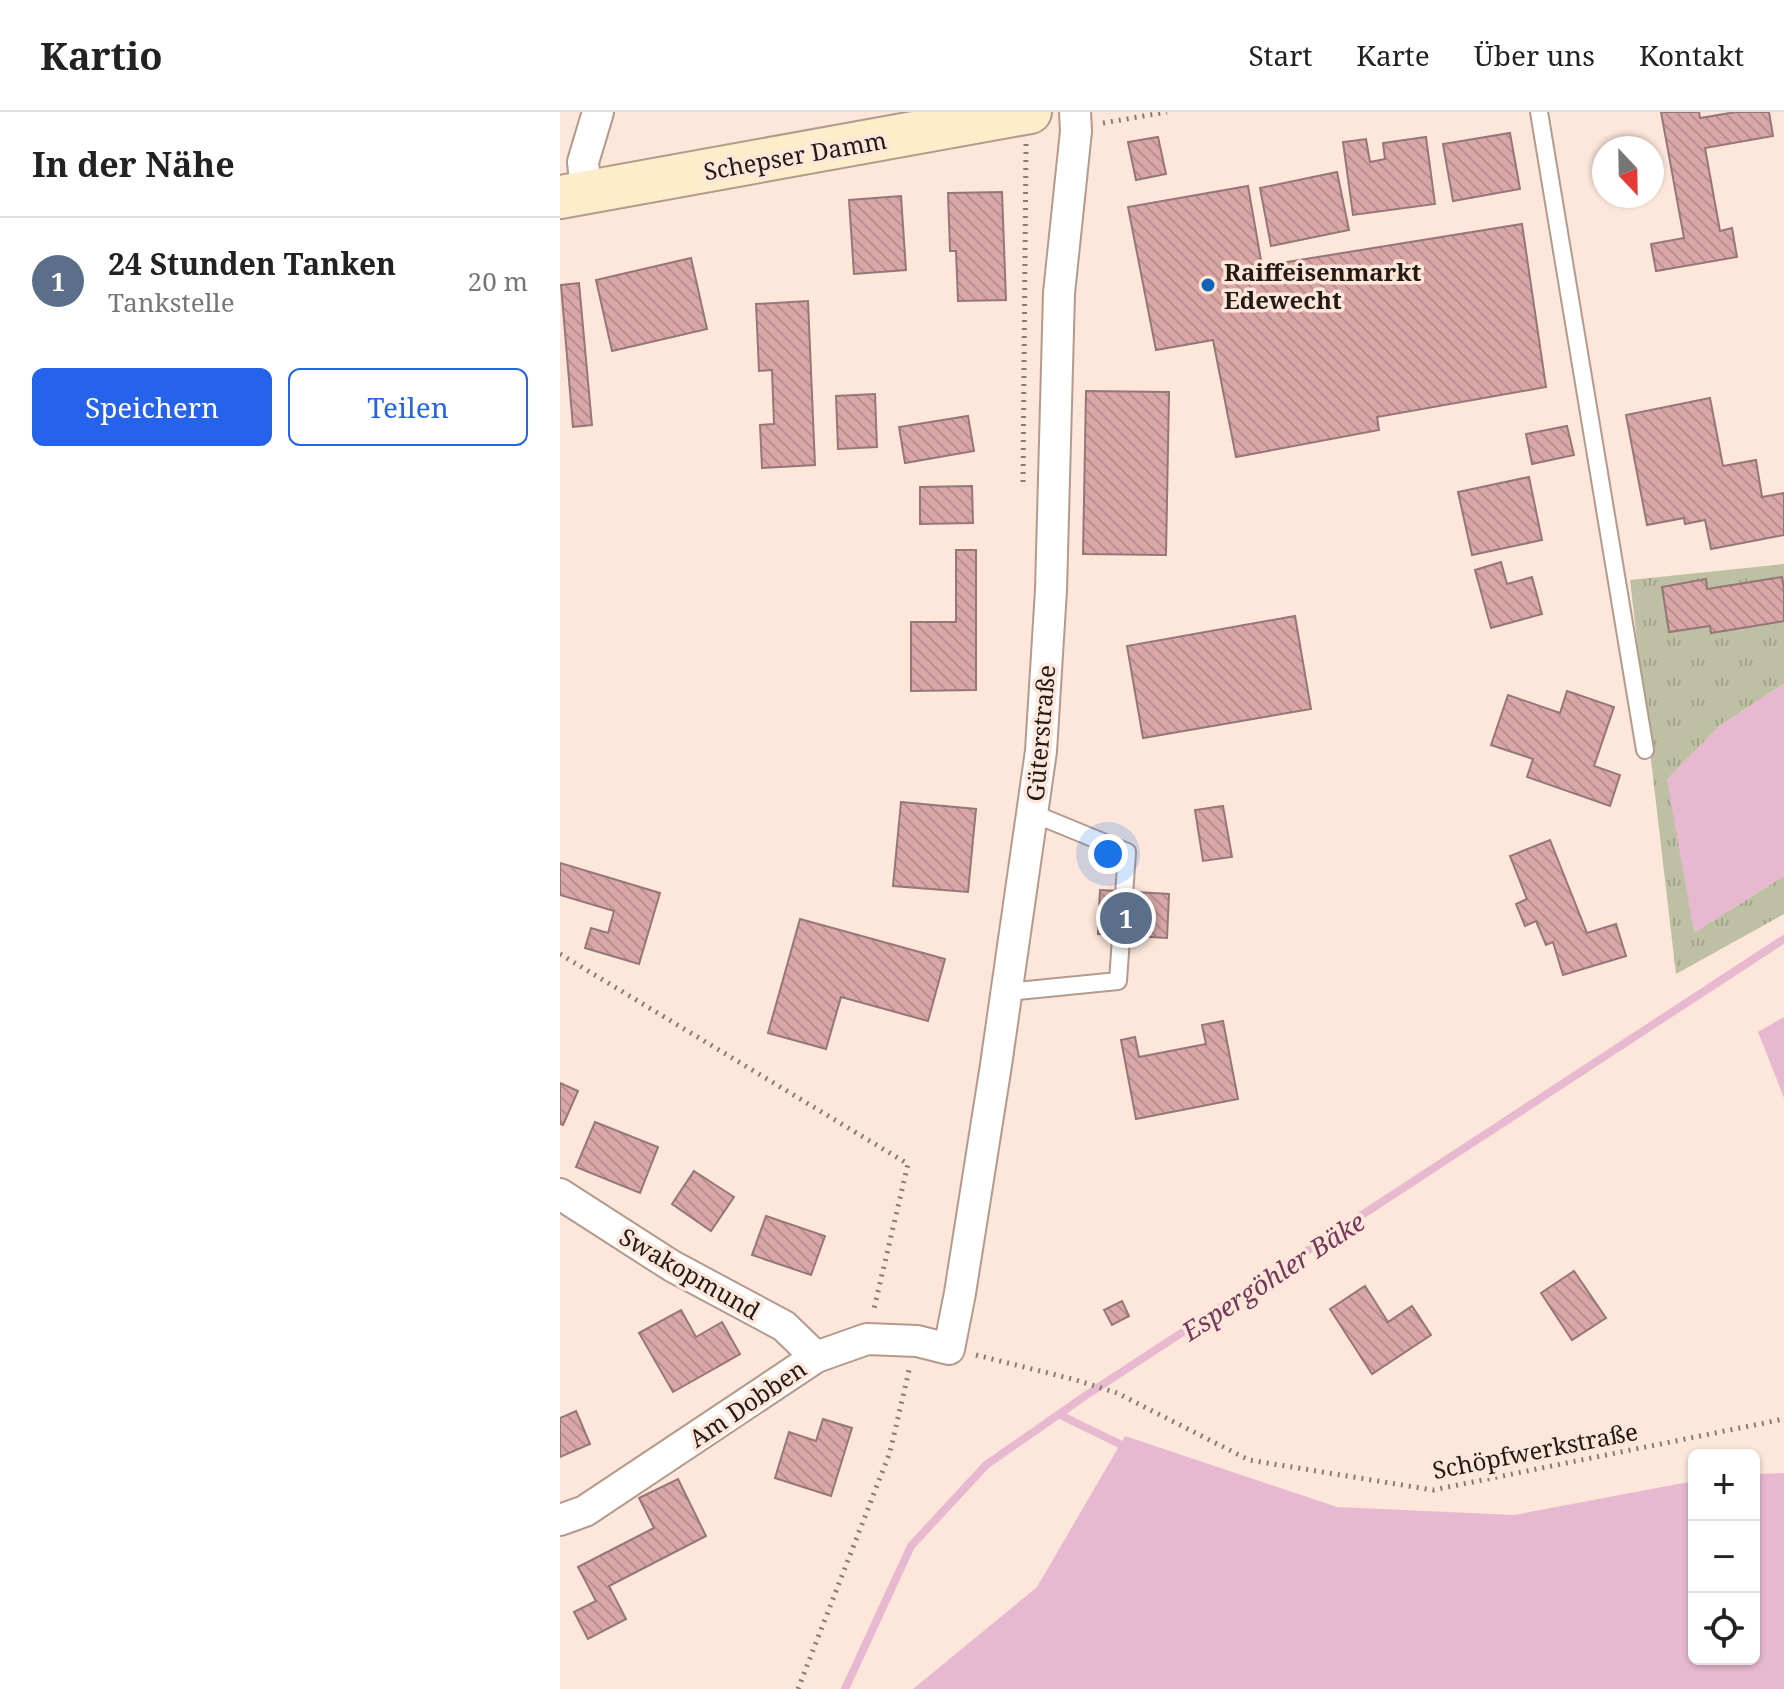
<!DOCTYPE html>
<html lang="de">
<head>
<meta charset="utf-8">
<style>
  :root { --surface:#fff; --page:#f6f6f6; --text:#222; --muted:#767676; --line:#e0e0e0; --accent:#2563eb }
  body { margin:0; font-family:"Noto Serif",serif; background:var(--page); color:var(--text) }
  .controls { position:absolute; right:24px; bottom:24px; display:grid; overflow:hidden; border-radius:12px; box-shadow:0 2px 6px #0004 }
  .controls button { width:72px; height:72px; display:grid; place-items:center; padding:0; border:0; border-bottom:2px solid var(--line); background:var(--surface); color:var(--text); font:40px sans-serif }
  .compass { position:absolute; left:1032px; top:24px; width:72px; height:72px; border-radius:50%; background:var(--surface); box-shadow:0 2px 6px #0004; rotate:158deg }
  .you { position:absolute; left:548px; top:742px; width:28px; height:28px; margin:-20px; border:6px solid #fff; border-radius:50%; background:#1a73e8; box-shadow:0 0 0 12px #1a73e833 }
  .badge { display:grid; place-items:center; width:52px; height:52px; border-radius:50%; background:var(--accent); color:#fff; font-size:26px; font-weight:700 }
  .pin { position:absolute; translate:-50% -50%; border:4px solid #fff; box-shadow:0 2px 8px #0006 }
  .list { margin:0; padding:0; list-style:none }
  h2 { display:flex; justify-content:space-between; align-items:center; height:104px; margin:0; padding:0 32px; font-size:34px }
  h2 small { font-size:26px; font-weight:400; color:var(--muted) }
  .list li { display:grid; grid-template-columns:52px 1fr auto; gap:24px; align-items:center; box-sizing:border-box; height:128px; padding:0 32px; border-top:2px solid var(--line) }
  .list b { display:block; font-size:30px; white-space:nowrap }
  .list p { margin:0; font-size:26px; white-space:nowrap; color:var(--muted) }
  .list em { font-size:26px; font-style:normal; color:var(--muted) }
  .actions { display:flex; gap:16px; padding:24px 32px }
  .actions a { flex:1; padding:18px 0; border:2px solid var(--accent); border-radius:12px; text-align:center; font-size:28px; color:var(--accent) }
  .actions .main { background:var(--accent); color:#fff }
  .icon { flex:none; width:44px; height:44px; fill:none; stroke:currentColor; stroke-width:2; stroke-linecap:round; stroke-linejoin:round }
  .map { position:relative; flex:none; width:1224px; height:1577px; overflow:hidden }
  header { display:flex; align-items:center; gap:48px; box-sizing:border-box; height:112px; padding:0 40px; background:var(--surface); border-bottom:2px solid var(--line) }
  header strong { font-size:38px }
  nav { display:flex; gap:44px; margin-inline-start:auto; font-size:28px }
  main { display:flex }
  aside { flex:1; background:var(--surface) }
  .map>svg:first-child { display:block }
</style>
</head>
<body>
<header>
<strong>Kartio</strong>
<nav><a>Start</a><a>Karte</a><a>Über uns</a><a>Kontakt</a></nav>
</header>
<main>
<aside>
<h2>In der Nähe<small></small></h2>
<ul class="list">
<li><span class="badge" style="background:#5c6f8a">1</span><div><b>24 Stunden Tanken</b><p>Tankstelle</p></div><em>20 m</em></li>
</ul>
<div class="actions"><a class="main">Speichern</a><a>Teilen</a></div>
</aside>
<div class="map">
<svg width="1224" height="1577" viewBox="0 0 1224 1577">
  <defs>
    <pattern id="grass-tufts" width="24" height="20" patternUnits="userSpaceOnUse" patternTransform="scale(2)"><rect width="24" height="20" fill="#bdc0a2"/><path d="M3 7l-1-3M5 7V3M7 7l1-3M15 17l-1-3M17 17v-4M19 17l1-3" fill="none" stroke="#a2a48b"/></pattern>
    <pattern id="building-back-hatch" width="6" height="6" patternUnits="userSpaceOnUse" patternTransform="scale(2)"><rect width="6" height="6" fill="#daa7a7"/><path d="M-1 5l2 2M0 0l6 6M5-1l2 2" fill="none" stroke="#bb8f8f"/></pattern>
  </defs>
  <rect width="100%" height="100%" fill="#fde6da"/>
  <!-- grass -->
  <polygon fill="url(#grass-tufts)" points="1224,452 1224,572 1159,614 1135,820 1224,764 1224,802 1116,862 1070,468"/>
  <!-- water -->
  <g fill="#e7b9d0">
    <polygon points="1224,572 1224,764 1134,821 1107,667 1159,614"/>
    <polygon points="1224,905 1224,986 1198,920"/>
    <polygon points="565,1324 777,1395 954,1403 1134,1369 1134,1547 1194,1547 1194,1362 1224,1361 1224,1577 353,1577 477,1475"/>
  </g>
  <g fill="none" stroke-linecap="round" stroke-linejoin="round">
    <!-- stream -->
    <g stroke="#e7b9d0" stroke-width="8">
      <polyline points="500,1303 568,1336"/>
      <polyline points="285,1577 351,1434 426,1353 525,1284 1224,827"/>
    </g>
  </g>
  <!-- building -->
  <g fill="url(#building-back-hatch)" stroke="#957777" stroke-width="2">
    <polygon points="1101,0 1139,0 1140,6 1176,0 1209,0 1213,24 1145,36 1160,119 1172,116 1177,145 1096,159 1091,132 1124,126"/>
    <polygon points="950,21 960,77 893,89 883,32"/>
    <polygon points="598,25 606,62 576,68 568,30"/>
    <polygon points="866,25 875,92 793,103 783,30 806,27 810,50 825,47 823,31"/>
    <polygon points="777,60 789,118 711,134 700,76"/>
    <polygon points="688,74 702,154 962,112 986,275 817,305 819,318 676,345 653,228 596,238 568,95"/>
    <polygon points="442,80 446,188 398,189 396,139 390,139 388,81"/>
    <polygon points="341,84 346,158 294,162 289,88"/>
    <polygon points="131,146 147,217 52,239 36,168"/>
    <polygon points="19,171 32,313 13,315 1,173"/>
    <polygon points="248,189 255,353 202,356 200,313 214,312 212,258 199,259 196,192"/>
    <polygon points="526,279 609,280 606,443 523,442"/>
    <polygon points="315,282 317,335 278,337 276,284"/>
    <polygon points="1150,286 1163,354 1196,348 1202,385 1224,381 1224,423 1151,437 1145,408 1125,412 1124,406 1087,413 1066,303"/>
    <polygon points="408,304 414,339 345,351 339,315"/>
    <polygon points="1007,314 1014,343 972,352 966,322"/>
    <polygon points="969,365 982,428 912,443 898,380"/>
    <polygon points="412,374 413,411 360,412 360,375"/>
    <polygon points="396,438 416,438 416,578 351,579 351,510 396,510"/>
    <polygon points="941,450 947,472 972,465 982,502 931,516 915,458"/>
    <polygon points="1222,465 1224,477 1224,509 1151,521 1150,514 1109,520 1102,475 1146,467 1147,477"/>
    <polygon points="735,504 751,597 583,626 567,534"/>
    <polygon points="1007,579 1054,595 1034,654 1060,663 1050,694 967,665 973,647 931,633 948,583 1000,601"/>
    <polygon points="341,690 416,697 408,780 333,774"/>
    <polygon points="663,694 672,745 643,749 635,698"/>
    <polygon points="990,728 1027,821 1056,812 1066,844 1003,863 993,830 986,833 976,809 965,814 956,792 967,787 950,744"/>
    <polygon points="0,751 100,781 79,852 25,836 31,816 48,821 54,799 0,783"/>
    <polygon points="540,778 609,782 607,826 538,822"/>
    <polygon points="240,807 385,847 368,909 281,885 266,937 208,921"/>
    <polygon points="663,909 678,987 576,1007 561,928 575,925 579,945 646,932 642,913"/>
    <polygon points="0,971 18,979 3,1013 0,1012"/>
    <polygon points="35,1010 98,1035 80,1081 16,1055"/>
    <polygon points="134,1059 174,1085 151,1119 112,1092"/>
    <polygon points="206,1104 265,1124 251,1163 192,1143"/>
    <polygon points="1014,1159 1046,1206 1012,1228 981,1181"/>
    <polygon points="805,1174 828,1210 852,1194 871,1223 812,1262 770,1197"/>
    <polygon points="562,1189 569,1204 552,1213 544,1198"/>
    <polygon points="121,1198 136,1225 162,1210 180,1242 113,1280 79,1221"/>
    <polygon points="16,1299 30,1332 0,1345 0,1306"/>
    <polygon points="263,1307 292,1316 271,1384 215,1366 229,1320 256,1329"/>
    <polygon points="118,1367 146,1424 49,1474 66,1507 28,1527 14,1500 36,1489 18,1455 94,1416 79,1386"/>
  </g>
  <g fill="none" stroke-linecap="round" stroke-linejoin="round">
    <defs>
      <g id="lane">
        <polyline points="979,0 1085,638"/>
        <polyline points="447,880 558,869 567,740 472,701"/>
      </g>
      <g id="street">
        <polyline points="26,80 23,50 38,0"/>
        <polyline points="0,1082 112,1154 224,1214 256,1245"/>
        <polyline points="0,1408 25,1399 256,1245 307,1227 357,1229 389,1237 400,1181 436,953 481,639 491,478 499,181 516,19 515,0"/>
      </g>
      <polyline id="secondary" points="0,85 470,0"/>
    </defs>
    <!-- lane casing -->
    <use href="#lane" stroke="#b49a8c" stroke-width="20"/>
    <!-- street casing -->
    <use href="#street" stroke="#b49a8c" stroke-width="34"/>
    <!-- secondary casing -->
    <use href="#secondary" stroke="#b49a8c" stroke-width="46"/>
    <!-- path -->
    <g stroke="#8a7b72" stroke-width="5" stroke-dasharray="2 6" stroke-linecap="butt">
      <polyline points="543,11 607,0"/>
      <polyline points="463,370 466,32"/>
      <polyline points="0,842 348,1052 313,1201"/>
      <polyline points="416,1243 516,1268 557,1281 689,1348 873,1378 1224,1307"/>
      <polyline points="238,1577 330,1340 350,1254"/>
    </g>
    <!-- lane -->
    <use href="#lane" stroke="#fff" stroke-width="16"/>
    <!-- street -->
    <use href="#street" stroke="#fff" stroke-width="30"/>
    <!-- secondary -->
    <use href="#secondary" stroke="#feedcb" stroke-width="42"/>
  </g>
  <!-- markers -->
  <circle fill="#1066b4" stroke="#fde6da" stroke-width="3" cx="648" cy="173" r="8"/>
  <g text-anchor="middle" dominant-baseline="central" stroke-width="7" stroke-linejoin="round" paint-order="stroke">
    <!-- street labels -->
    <g font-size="24" fill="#231a14" stroke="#fde6da">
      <text transform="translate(235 43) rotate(-10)">Schepser Damm</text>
      <text transform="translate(480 621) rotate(-85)">Güterstraße</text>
      <text transform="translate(130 1161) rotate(30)">Swakopmund</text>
      <text transform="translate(187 1291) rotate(-34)">Am Dobben</text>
      <text transform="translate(975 1338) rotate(-11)">Schöpfwerkstraße</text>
    </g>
    <!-- poi labels -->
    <g font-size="24" font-weight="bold" fill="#231a14" stroke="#fde6da" text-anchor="start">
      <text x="664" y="159">Raiffeisenmarkt<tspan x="664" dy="28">Edewecht</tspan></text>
    </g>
    <!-- water labels -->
    <g font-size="26" font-style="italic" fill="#73395a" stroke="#fde6da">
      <text transform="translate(713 1164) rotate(-33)">Espergöhler Bäke</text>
    </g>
  </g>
</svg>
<div class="controls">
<button>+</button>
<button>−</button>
<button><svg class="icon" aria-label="locate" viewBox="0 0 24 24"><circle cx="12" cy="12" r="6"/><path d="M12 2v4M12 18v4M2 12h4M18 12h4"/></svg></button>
</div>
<svg class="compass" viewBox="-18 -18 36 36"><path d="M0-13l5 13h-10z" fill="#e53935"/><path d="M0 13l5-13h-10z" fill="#767676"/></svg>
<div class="you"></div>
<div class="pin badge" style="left:566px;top:806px;background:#5c6f8a">1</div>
</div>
</main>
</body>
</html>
